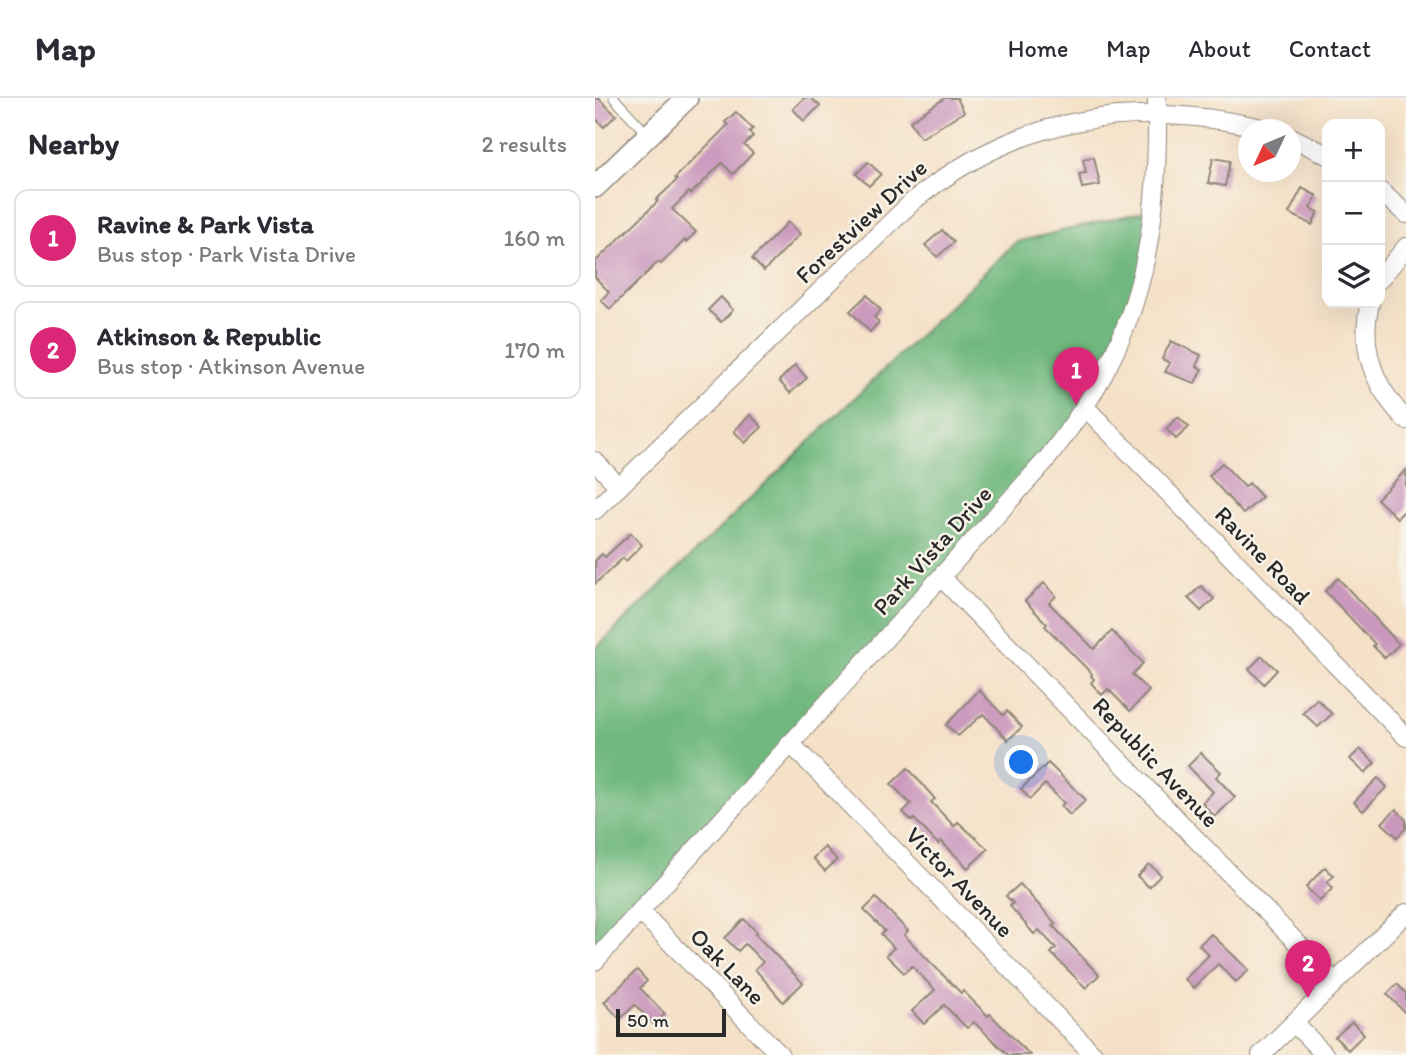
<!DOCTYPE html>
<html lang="en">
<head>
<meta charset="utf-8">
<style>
  :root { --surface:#fff; --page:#f7f7f7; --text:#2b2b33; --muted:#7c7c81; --line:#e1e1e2; --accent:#db2777 }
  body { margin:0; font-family:Itim,sans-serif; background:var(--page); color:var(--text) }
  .controls { position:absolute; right:21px; top:21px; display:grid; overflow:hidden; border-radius:14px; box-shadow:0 7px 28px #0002 }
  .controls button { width:63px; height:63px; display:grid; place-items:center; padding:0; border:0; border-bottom:2px solid var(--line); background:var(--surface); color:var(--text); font:35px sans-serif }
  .compass { position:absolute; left:643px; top:21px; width:63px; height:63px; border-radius:50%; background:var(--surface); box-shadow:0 7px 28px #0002; rotate:226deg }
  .scale { position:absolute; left:21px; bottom:18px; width:110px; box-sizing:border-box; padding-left:7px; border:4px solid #2b2b2b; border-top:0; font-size:19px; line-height:24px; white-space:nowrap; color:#2b2b2b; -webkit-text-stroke:5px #f7f3e8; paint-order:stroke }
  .you { position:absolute; left:427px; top:665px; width:24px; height:24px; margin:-18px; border:5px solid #fff; border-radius:50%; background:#1a73e8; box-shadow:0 0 0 10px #1a73e833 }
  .badge { display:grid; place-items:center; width:46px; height:46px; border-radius:50%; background:var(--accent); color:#fff; font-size:23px; font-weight:700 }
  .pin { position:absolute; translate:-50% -58px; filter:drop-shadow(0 2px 4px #0008) }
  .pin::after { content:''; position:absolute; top:37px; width:24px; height:21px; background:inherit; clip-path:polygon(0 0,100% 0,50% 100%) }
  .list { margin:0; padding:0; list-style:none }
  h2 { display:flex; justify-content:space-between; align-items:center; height:91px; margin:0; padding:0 28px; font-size:30px }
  h2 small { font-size:23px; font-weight:400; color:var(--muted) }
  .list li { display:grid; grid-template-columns:46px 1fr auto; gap:21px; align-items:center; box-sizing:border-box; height:98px; margin:0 14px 14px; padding:0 14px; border:2px solid var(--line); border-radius:14px }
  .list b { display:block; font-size:26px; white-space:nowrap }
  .list p { margin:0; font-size:23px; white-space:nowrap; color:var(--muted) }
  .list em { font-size:23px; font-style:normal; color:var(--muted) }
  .icon { flex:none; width:38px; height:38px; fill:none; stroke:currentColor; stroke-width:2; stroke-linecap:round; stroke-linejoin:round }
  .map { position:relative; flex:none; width:811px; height:957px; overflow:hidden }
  header { display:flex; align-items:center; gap:42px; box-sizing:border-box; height:98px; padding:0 35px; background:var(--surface); border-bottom:2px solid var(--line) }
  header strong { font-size:33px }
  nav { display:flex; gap:38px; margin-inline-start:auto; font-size:24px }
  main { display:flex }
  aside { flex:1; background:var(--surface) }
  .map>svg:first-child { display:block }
</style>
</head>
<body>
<header>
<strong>Map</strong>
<nav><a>Home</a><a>Map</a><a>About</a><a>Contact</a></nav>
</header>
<main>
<aside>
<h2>Nearby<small>2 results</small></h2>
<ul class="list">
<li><span class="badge">1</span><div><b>Ravine &amp; Park Vista</b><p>Bus stop · Park Vista Drive</p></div><em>160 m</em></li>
<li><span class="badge">2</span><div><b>Atkinson &amp; Republic</b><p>Bus stop · Atkinson Avenue</p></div><em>170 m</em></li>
</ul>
</aside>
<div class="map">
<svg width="811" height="957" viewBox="0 0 811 957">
  <rect width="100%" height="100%" fill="#f7f3e8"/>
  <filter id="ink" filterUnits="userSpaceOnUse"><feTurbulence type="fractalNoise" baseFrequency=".0143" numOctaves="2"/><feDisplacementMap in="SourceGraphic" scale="14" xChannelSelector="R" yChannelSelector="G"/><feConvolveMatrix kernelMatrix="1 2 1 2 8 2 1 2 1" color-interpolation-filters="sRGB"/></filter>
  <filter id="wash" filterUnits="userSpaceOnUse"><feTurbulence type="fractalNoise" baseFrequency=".00686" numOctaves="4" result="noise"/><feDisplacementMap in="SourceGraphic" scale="28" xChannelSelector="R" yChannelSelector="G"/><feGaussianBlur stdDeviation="1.57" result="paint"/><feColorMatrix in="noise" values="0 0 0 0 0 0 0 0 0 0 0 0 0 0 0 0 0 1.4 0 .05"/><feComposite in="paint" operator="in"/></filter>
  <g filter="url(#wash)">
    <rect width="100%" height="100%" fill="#f5e1c8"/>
    <!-- forest -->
    <polygon fill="#6fb87e" stroke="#4d7254" stroke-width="2" points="559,111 547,180 476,331 0,863 0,551 421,144"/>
    <g id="blocks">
      <!-- building -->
      <g fill="#ca98bd">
        <polygon points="0,0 3,0 21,17 9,29 0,20"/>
        <polygon points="209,0 216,0 225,8 209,23 198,11"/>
        <polygon points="350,0 362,0 369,14 326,40 315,23"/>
        <polygon points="141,14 158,31 154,34 158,38 149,47 158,55 138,76 127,65 96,96 94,94 77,111 101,134 91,144 90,142 66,166 63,164 15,211 6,202 14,194 0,179 0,164 63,103 61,102 82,82 80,80 133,27 130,24"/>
        <polygon points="499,59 505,87 487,90 484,76 491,75 488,61"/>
        <polygon points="618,60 635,63 630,88 613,85"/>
        <polygon points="273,64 286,76 274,88 261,76"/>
        <polygon points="707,90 722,98 715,110 723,114 717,127 694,115"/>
        <polygon points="193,124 205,136 169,173 157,161"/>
        <polygon points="347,132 359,144 342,159 330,147"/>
        <polygon points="272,197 286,212 279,219 284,224 275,234 255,213"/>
        <polygon points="126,199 138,212 126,224 113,212"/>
        <polygon points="576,243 606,257 601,268 607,271 600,285 570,274 575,265 567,261"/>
        <polygon points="200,267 212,280 195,295 184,283"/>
        <polygon points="155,317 167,329 150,345 139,333"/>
        <polygon points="583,319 594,329 581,341 571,331"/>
        <polygon points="627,365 650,389 654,385 667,399 648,416 614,378"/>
        <polygon points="811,372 811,411 802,420 782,401"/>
        <polygon points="36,435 47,447 31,463 28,460 0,486 0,463 7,456 10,459"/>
        <polygon points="743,480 804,546 790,560 778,548 780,546 730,493"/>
        <polygon points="449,485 461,498 454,505 499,551 517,533 548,565 537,577 554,593 535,613 513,591 507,597 496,585 499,581 496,578 497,576 450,528 452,526 430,503"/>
        <polygon points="606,488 619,501 606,513 593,500"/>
        <polygon points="667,558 682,572 669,586 654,571"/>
        <polygon points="384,592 408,617 412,613 427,629 413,642 388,616 363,638 351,627"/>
        <polygon points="722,601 737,616 723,629 708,615"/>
        <polygon points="765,651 780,665 770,675 755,661"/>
        <polygon points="606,655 626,674 621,679 640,699 620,719 607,705 618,694 593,668"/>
        <polygon points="453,665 491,702 475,717 466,708 469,705 450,686 435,701 426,691"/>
        <polygon points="313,670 340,701 336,704 359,728 363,724 393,751 373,770 346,743 343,746 319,721 317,723 308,714 316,706 296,686"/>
        <polygon points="783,680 792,689 768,713 759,704"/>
        <polygon points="801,711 811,722 811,730 802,739 787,725"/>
        <polygon points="230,749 242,762 230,773 218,760"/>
        <polygon points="554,766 566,777 554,789 542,778"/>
        <polygon points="730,769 739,778 732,784 738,790 725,803 711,789"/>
        <polygon points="425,786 461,826 458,828 504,877 491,890 456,855 461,850 444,832 439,836 415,808 418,805 411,798"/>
        <polygon points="281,800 313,833 309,837 344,873 366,895 368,893 393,918 395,916 435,957 413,957 379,924 372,930 349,907 329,926 317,913 340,892 317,868 309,875 291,857 299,850 286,836 290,833 269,812"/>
        <polygon points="149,821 162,834 160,836 208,885 188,904 160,871 168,864 150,846 143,853 130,840"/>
        <polygon points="616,836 654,872 641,884 623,866 599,890 590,881 614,857 604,847"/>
        <polygon points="42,872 52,883 45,890 70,916 59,927 40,907 25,921 9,904"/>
        <polygon points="802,886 811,895 811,916 792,896"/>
        <polygon points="757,924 769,936 753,952 740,939"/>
      </g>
    </g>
  </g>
  <g filter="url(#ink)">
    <use href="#blocks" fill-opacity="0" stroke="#90867a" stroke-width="2"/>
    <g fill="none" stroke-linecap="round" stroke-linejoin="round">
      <defs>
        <polyline id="service" points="19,0 53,37"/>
        <g id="minor">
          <polyline points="696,39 732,57"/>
          <polyline points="785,93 811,116"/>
          <polyline points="785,181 811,149"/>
          <path d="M 775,205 C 764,250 779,289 811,322"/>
          <polyline points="490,309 811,639"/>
          <polyline points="0,363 24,389"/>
          <path d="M 0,412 L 317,104 C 424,16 542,0 675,32"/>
          <polyline points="346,479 740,884"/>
          <polyline points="195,645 499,957"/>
          <polyline points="45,813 185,957"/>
          <path d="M 0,863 L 452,361 C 546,242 564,149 562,0"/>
          <polyline points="699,925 730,957"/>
          <polyline points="666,957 811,815"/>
        </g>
        <polyline id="tertiary" points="0,89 92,0"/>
      </defs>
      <!-- service casing -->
      <use href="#service" stroke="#90867a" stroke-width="11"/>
      <!-- minor casing -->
      <use href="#minor" stroke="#90867a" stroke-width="20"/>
      <!-- tertiary casing -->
      <use href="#tertiary" stroke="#90867a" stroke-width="24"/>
      <!-- service -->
      <use href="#service" stroke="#fff" stroke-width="9"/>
      <!-- minor -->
      <use href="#minor" stroke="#fff" stroke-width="18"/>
      <!-- tertiary -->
      <use href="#tertiary" stroke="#fff" stroke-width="21"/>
    </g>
  </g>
  <g text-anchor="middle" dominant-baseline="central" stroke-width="5" stroke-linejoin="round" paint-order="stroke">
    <!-- street labels -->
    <g font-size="24" fill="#2b2b2b" stroke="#f7f3e8">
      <text transform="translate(266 123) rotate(-43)">Forestview Drive</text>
      <text transform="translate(337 452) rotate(-48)">Park Vista Drive</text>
      <text transform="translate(668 457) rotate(46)">Ravine Road</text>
      <text transform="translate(561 664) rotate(46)">Republic Avenue</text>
      <text transform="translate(365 784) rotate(46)">Victor Avenue</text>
      <text transform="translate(133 868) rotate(46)">Oak Lane</text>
    </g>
  </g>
</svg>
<div class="controls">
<button>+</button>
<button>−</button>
<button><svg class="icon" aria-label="layers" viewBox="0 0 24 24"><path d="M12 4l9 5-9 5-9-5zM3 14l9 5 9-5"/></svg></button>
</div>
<svg class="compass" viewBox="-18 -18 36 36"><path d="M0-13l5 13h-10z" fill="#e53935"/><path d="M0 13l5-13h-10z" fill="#7c7c81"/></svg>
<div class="scale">50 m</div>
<div class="you"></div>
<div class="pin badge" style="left:481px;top:307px">1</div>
<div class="pin badge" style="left:713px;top:900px">2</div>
</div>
</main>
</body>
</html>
